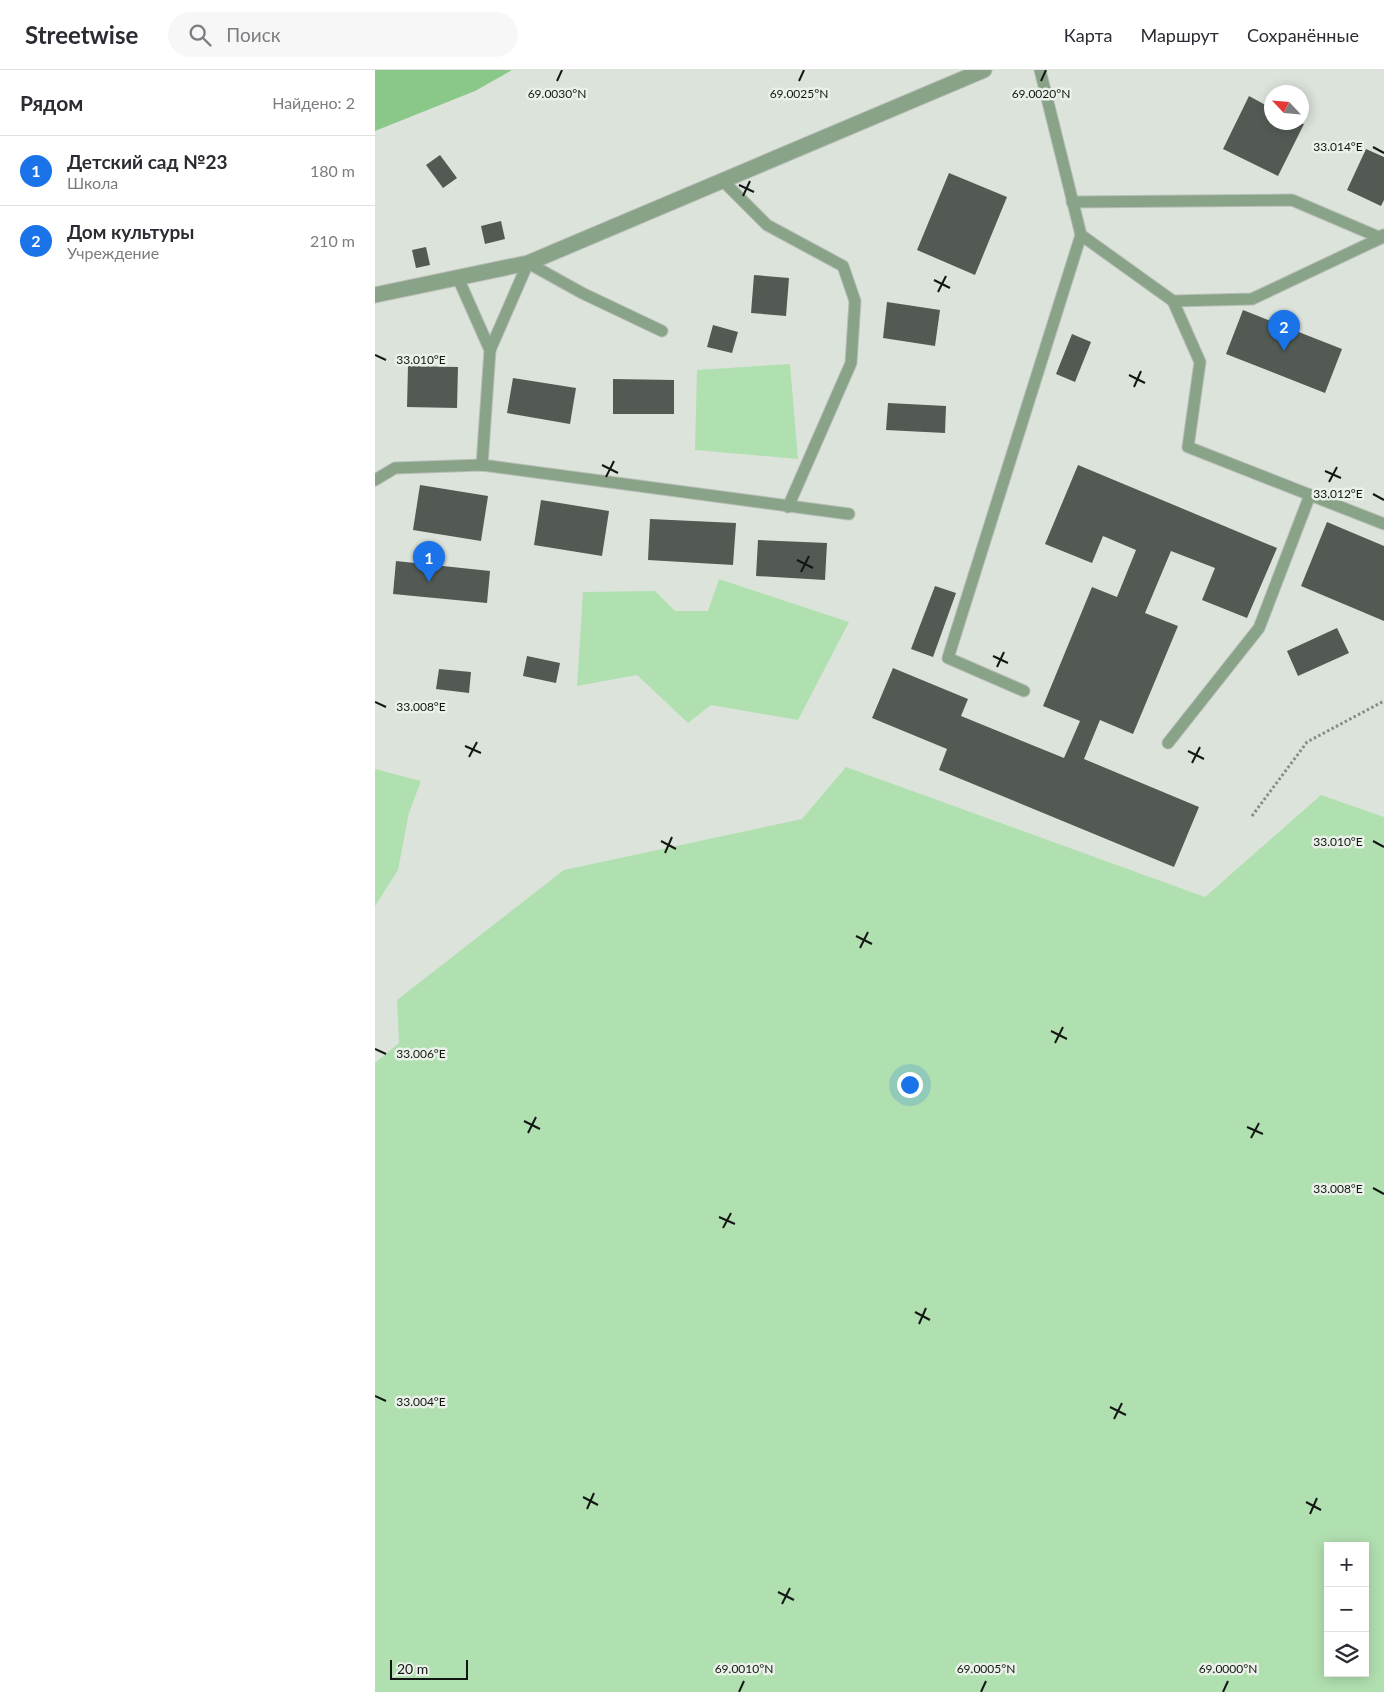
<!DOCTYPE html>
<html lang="ru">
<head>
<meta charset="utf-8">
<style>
  :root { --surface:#fff; --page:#f7f7f7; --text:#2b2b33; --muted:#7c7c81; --line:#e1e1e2; --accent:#1a73e8 }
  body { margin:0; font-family:Lato,sans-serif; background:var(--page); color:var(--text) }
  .controls { position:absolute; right:15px; bottom:15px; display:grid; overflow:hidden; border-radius:0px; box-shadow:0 2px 12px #0003 }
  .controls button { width:45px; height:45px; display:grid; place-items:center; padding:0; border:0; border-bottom:1px solid var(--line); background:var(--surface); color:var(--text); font:25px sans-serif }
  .compass { position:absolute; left:889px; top:15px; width:45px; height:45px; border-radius:50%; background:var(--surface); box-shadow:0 2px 12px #0003; rotate:296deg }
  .scale { position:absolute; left:15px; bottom:12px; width:78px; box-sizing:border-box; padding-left:5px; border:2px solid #131613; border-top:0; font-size:14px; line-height:18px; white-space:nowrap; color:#131613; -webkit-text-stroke:4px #e9f1e8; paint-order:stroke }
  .you { position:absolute; left:534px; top:1014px; width:18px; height:18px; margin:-12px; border:4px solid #fff; border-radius:50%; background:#1a73e8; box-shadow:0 0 0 8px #1a73e833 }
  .badge { display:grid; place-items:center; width:32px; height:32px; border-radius:50%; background:var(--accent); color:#fff; font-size:16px; font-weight:700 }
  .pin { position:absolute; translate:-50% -41px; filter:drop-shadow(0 1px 2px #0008) }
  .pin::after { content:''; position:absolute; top:26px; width:18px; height:15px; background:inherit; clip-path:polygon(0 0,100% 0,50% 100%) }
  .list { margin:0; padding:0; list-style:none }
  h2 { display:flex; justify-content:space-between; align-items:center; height:65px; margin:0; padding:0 20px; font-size:21px }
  h2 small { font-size:16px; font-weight:400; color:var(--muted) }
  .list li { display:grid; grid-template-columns:32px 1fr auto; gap:15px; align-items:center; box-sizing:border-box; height:70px; padding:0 20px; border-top:1px solid var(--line) }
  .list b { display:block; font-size:19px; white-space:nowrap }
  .list p { margin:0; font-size:16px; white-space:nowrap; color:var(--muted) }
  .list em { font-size:16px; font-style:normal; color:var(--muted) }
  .icon { flex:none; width:28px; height:28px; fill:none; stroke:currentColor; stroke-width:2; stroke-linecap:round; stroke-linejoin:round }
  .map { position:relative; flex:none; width:1009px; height:1622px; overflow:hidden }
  header { display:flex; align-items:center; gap:30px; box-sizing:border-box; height:70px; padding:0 25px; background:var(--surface); border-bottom:1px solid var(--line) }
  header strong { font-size:24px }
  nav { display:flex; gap:28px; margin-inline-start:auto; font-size:18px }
  .search { width:350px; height:45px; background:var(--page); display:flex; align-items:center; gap:12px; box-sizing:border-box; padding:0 18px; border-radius:28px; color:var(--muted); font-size:19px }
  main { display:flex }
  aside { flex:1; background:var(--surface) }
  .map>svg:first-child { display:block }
</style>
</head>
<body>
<header>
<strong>Streetwise</strong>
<div class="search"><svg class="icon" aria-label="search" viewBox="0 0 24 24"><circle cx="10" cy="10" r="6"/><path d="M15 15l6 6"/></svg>Поиск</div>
<nav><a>Карта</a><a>Маршрут</a><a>Сохранённые</a></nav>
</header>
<main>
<aside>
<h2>Рядом<small>Найдено: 2</small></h2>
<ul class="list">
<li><span class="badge">1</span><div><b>Детский сад №23</b><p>Школа</p></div><em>180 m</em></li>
<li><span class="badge">2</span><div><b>Дом культуры</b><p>Учреждение</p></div><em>210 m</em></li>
</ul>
</aside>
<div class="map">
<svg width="1009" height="1622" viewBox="0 0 1009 1622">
  <rect width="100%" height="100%" fill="#dce3db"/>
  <!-- green -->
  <g fill="#b1e0b0" fill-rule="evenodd">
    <polygon points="415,294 423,389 320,380 322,300"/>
    <polygon points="344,509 474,552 423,650 336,635 313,653 262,605 202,616 208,522 280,521 300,541 333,541"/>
    <path d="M 471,697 L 830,827 L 946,725 L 1009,747 L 1009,1622 L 0,1622 L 0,993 L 24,973 L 22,930 L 189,800 L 427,749 ZM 953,1476 L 990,1476 L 990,1603 L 953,1603 Z"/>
    <polygon points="0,699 46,711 34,743 23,800 0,836"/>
  </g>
  <!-- water -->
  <polygon fill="#8ac88a" points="0,0 137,0 100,21 0,61"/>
  <!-- building -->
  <g fill="#535a53">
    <polygon points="874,26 896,38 896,52 929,54 903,106 848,79"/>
    <polygon points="991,79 1009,87 1009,130 1006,136 972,120"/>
    <polygon points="65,85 82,108 68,118 51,95"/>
    <polygon points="574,103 632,127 600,205 542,180"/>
    <polygon points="126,151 130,169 110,174 106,156"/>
    <polygon points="51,177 55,195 41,198 37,180"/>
    <polygon points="379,205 414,208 411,246 376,243"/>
    <polygon points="512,232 565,240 560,276 508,268"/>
    <polygon points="868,240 967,279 950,323 851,284"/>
    <polygon points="338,255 363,262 357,283 332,277"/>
    <polygon points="697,264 716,272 700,312 681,304"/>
    <polygon points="33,296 83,297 82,338 32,337"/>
    <polygon points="138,308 201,318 195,354 132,343"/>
    <polygon points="238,309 299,310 299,344 238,344"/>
    <polygon points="513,333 571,336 570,363 511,360"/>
    <polygon points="703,395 902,478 872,548 827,530 840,498 796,481 770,543 803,556 758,664 725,650 709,689 824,737 799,797 564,700 572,679 497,648 518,598 593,629 586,646 689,688 705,651 668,636 717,517 742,527 761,480 728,466 717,493 670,474"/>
    <polygon points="45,415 113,426 106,471 38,460"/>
    <polygon points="166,430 234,441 227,486 159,475"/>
    <polygon points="275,449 361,453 358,495 273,490"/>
    <polygon points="952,452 1009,476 1009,551 926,516"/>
    <polygon points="383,470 452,473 450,510 381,506"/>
    <polygon points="21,491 115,501 112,533 18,524"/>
    <polygon points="560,516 581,523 558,587 536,579"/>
    <polygon points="962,558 974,583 923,606 912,581"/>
    <polygon points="152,586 185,593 181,613 148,606"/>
    <polygon points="64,599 96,602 94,623 61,619"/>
  </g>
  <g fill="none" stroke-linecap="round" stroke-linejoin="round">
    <defs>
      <g id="service">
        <polyline points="665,0 706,165 798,231 825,292 813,377 1009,454"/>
        <polyline points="348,111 392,155 468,196 480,231 476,293 413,437"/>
        <polyline points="697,132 917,130 1006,168"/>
        <polyline points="83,208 115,280 107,395"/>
        <polyline points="798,231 877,229 1006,168 1008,165"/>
        <polyline points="115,280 153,193 207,223 287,261"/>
        <polyline points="0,410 20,398 107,395 474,444"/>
        <polyline points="649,621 573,588 706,165"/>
        <polyline points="793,673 884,558 935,425"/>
      </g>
      <polyline id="minor" points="0,225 153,193 609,0"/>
    </defs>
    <!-- service casing -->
    <use href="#service" stroke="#b8beb7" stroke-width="13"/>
    <!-- minor casing -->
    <use href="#minor" stroke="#b8beb7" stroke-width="17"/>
    <!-- path -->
    <polyline stroke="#868c86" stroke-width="3" stroke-dasharray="2.5 2.5" stroke-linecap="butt" points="877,746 932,672 1009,631"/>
    <!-- service -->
    <use href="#service" stroke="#89a388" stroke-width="11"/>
    <!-- minor -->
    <use href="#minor" stroke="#89a388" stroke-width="15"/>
  </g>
  <!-- ticks -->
  <path fill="none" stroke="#131613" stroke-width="2" d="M 182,11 L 187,0M 424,11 L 429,0M 666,11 L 671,0M 998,77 L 1009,83M 364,115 L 379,122M 368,126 L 375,111M 559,210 L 575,218M 563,222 L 571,206M 0,285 L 11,290M 754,305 L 770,313M 759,317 L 766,301M 227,395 L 243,403M 950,401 L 966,408M 231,407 L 239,391M 954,412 L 962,397M 998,424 L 1009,430M 422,490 L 438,498M 426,502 L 434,486M 618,586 L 633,593M 622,597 L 629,582M 0,632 L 11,637M 90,676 L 106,683M 813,681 L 829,689M 94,687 L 102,672M 817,693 L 825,677M 286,771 L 301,779M 998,771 L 1009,777M 290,783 L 297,767M 481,866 L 497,874M 485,878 L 493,862M 676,961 L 692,969M 680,973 L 688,957M 0,979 L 11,984M 149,1051 L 165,1059M 872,1057 L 888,1064M 153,1063 L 161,1047M 876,1068 L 884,1053M 998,1118 L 1009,1124M 344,1147 L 360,1154M 348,1158 L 356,1143M 540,1242 L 555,1250M 544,1254 L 551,1238M 0,1326 L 11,1331M 735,1337 L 751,1345M 739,1349 L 747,1333M 208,1427 L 223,1435M 931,1432 L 946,1440M 212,1439 L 219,1423M 935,1444 L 942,1428M 403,1522 L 419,1530M 407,1534 L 415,1518M 364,1622 L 369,1611M 606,1622 L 611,1611M 848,1622 L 853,1611"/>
  <g font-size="12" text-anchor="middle" fill="#131613" stroke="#e9f1e8" stroke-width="5" stroke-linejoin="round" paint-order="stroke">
    <text x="182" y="28">69.0030°N</text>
    <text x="424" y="28">69.0025°N</text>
    <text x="666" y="28">69.0020°N</text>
    <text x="963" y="81">33.014°E</text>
    <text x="46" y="294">33.010°E</text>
    <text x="963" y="428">33.012°E</text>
    <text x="46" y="641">33.008°E</text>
    <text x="963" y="776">33.010°E</text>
    <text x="46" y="988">33.006°E</text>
    <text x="963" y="1123">33.008°E</text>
    <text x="46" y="1336">33.004°E</text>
    <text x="369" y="1603">69.0010°N</text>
    <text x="611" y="1603">69.0005°N</text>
    <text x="853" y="1603">69.0000°N</text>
  </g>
</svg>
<div class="controls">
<button>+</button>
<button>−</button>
<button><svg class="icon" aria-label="layers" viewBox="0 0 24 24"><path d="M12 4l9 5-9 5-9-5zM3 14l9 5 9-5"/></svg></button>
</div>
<svg class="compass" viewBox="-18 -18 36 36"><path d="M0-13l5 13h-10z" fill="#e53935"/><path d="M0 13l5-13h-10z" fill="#7c7c81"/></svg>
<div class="scale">20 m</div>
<div class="you"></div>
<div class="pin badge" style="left:54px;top:512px">1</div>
<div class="pin badge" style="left:909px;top:281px">2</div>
</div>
</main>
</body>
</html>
